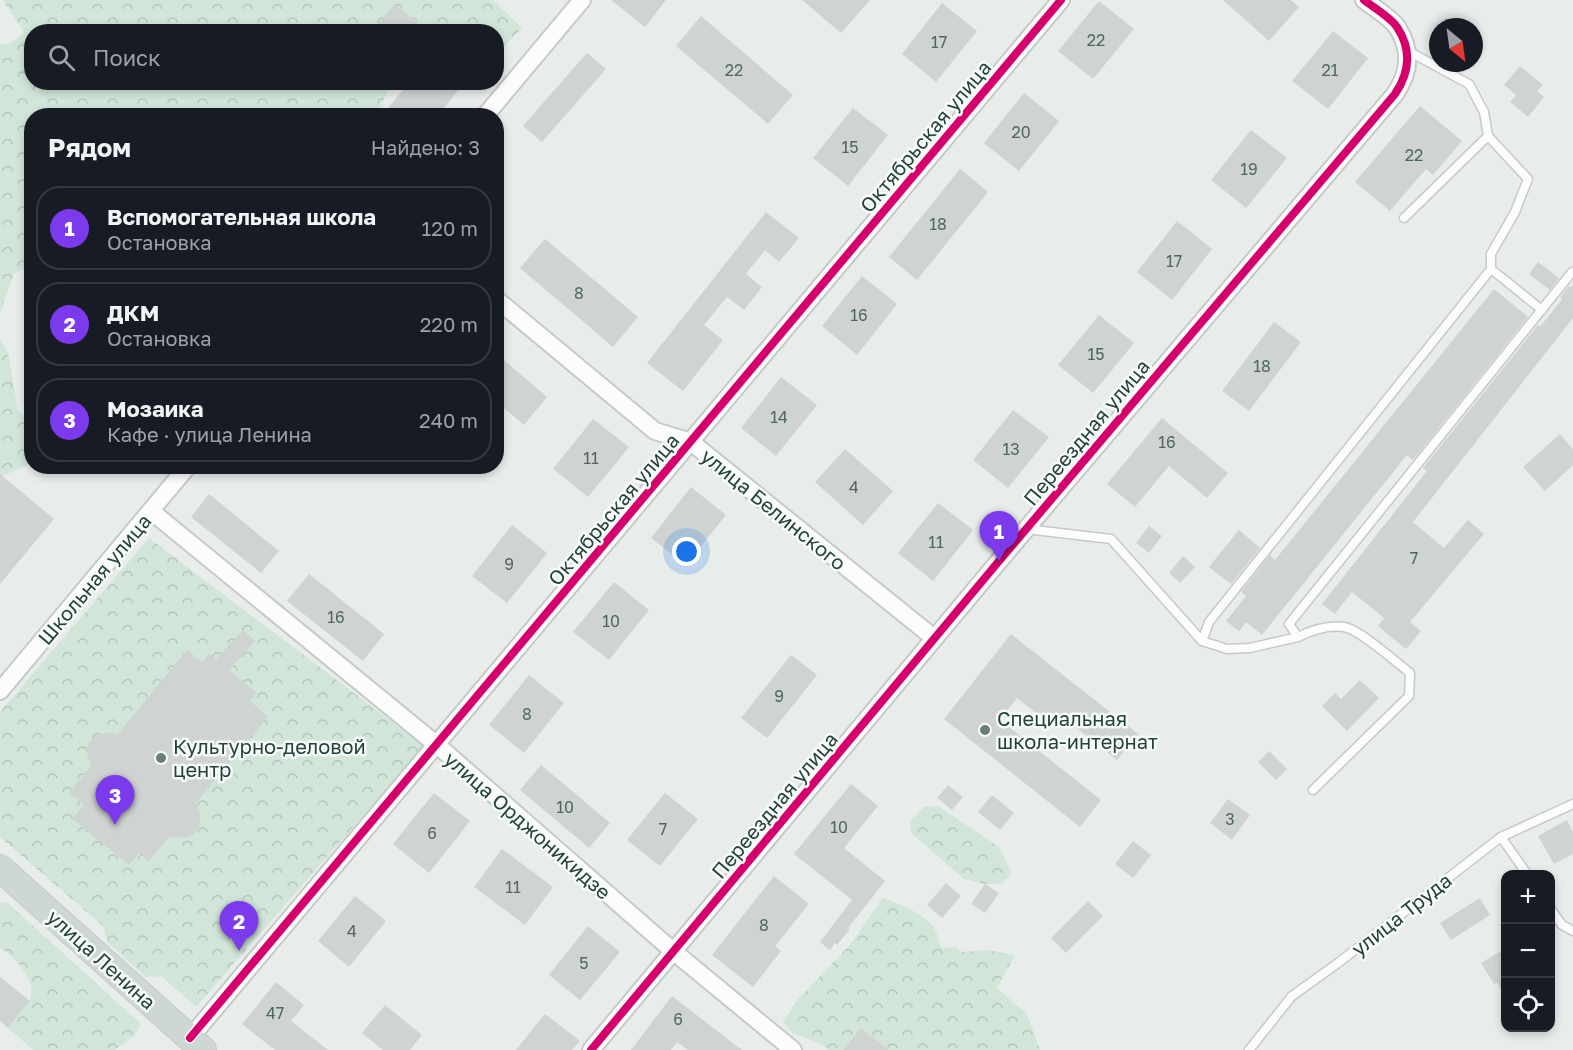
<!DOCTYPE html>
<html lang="ru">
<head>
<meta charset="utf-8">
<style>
  :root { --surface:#171b24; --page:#242831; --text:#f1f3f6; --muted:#9ea1a6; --line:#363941; --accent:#7c3aed }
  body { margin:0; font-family:"Golos Text",sans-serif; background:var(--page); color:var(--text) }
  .controls { position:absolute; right:18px; bottom:18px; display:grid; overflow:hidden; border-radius:12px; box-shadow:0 3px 9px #0003 }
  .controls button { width:54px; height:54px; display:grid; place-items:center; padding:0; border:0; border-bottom:2px solid var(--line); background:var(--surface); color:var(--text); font:30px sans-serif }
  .compass { position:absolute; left:1429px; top:18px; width:54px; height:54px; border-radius:50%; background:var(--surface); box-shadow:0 3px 9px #0003; rotate:151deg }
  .you { position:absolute; left:687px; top:552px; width:21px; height:21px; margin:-15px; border:4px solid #fff; border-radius:50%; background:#1a73e8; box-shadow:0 0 0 9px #1a73e833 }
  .badge { display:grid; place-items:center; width:39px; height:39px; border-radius:50%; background:var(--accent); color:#fff; font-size:20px; font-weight:700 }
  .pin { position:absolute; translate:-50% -50px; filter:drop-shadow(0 2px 3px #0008) }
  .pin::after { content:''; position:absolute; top:32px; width:21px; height:18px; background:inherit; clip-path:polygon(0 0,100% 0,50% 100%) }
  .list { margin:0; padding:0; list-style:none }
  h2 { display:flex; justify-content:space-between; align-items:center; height:78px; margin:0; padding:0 24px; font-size:26px }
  h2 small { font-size:20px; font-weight:400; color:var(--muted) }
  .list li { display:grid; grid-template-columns:39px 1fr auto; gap:18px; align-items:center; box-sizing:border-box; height:84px; margin:0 12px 12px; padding:0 12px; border:2px solid var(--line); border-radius:24px }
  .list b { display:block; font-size:22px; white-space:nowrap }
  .list p { margin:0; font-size:20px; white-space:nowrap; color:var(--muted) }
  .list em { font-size:20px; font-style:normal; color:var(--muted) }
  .icon { flex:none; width:33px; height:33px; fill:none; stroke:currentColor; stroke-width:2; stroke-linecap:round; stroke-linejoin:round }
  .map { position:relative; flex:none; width:1573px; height:1050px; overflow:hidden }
  .search { position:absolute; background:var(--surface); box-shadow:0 3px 9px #0003; left:24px; top:24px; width:480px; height:66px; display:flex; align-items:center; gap:15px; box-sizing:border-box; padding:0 21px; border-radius:24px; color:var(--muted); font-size:22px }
  .panel { position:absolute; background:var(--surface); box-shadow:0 3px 9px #0003; left:24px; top:108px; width:480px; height:366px; border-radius:24px }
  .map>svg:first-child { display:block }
</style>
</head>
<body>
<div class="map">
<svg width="1573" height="1050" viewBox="0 0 1573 1050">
  <defs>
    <pattern id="forest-crowns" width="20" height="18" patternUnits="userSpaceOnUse" patternTransform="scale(1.5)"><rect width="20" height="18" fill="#d1e6d8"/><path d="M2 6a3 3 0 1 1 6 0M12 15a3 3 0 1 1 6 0" fill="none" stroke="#b3c6ba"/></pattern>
  </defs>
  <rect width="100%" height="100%" fill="#e8edeb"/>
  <!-- forest -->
  <g fill="url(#forest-crowns)">
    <polygon points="3,0 493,0 522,28 497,53 496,32 429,31 395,4 379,24 383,31 32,32 32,82 392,83 376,115 32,116 31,264 14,274 0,313 0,44 10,44 24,32"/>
    <polygon points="0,340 8,353 18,410 32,426 31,464 0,477"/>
    <polygon points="149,538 424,746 196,1007 161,976 146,977 108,943 103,926 0,837 0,712"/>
    <polygon points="938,806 999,847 1012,873 1001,884 985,884 964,879 911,833 910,821 924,807"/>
    <path d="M 883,898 C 900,904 920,912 933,926 C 937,932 939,942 942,948 L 956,947 L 962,952 L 987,950 L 1015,955 L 997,988 L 1027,1014 L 1040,1050 L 889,1050 L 861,1028 L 843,1050 L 828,1050 L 821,1044 L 793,1033 L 783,1022 L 798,999 L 849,946 Z"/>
    <path d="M 0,902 L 8,903 L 141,1024 L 134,1036 L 115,1050 L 33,1050 L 8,1028 C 15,1020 25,1011 29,1001 C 39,980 15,959 0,947 Z"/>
  </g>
  <!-- building -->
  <g fill="#cfd4d2">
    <polygon points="611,0 666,0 645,27"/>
    <polygon points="802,0 870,0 841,33"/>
    <polygon points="1223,0 1291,0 1299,7 1269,41"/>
    <polygon points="1099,1 1134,29 1093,79 1058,51"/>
    <polygon points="942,3 977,31 936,82 902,54"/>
    <polygon points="395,4 429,32 388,32 378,24"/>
    <polygon points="701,16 793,95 768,124 676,46"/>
    <polygon points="1333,31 1368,58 1328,109 1292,81"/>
    <polygon points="587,53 606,69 542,142 523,126"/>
    <polygon points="1520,66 1543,85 1537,91 1544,97 1528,117 1510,102 1516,95 1504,85"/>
    <polygon points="409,82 449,82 458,90 438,116 382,116"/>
    <polygon points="1024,93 1059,121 1019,171 984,143"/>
    <polygon points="1420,106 1462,141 1433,175 1426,169 1390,211 1355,182"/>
    <polygon points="853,108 888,135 848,186 813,158"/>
    <polygon points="1251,130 1287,158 1246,208 1211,180"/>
    <polygon points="960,169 988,192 917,280 889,257"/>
    <polygon points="766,212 799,238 779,262 765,250 746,274 762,287 744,310 727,297 704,325 723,340 683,391 647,363"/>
    <polygon points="1177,221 1212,249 1172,300 1137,272"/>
    <polygon points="545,239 638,317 613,347 520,268"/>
    <polygon points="1538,262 1559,278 1550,290 1529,274"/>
    <polygon points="862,276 897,304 857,355 822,326"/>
    <polygon points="1573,284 1573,318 1413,522 1444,548 1468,520 1484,534 1410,622 1421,631 1406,649 1378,626 1384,618 1352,592 1335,614 1322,604 1427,471 1423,468 1538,325 1540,327 1562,299 1560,297 1569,286 1571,287"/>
    <polygon points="1494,289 1528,317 1413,460 1407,455 1262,635 1246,622 1239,631 1226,621 1246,596 1241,592 1270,555 1275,560"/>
    <polygon points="1099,315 1134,343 1093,393 1058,365"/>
    <polygon points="1274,322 1301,342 1249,411 1222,391"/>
    <polygon points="496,353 547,397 524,425 496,401"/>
    <polygon points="781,377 817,405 776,456 741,428"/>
    <polygon points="1013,410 1049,437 1008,488 973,460"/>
    <polygon points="1162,418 1228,473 1207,498 1169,466 1135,507 1107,484"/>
    <polygon points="593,419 629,447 588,497 553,469"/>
    <polygon points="1560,434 1573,449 1573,465 1545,491 1523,467"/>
    <polygon points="845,449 893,491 863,525 815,482"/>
    <polygon points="0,474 54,519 0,584"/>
    <polygon points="691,487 726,515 686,565 651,538"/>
    <polygon points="209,494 279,551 261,573 191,517"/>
    <polygon points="938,503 973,530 933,581 898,553"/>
    <polygon points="512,525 547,553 507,603 472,576"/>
    <polygon points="1149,526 1162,536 1149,553 1136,543"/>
    <polygon points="1239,530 1260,548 1231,584 1209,567"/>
    <polygon points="1183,556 1195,567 1180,583 1169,573"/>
    <polygon points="309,574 384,634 363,661 287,601"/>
    <polygon points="614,582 649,610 609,660 573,632"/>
    <polygon points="243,630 255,641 229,670 257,693 250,701 268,717 196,803 201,815 199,827 193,835 184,838 169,837 149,861 139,853 129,865 72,819 84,805 69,793 91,766 87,754 88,744 95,736 107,732 117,735 187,650 202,662 209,654 216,659"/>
    <polygon points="1011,634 1138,734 1117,760 1061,716 1052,726 1017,698 1000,720 1101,800 1080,827 944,719"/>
    <polygon points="791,655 817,675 767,738 741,718"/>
    <polygon points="529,675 564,703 524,753 489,725"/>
    <polygon points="1360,680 1379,698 1347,731 1322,706 1335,693 1341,699"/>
    <polygon points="1269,751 1287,769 1276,780 1258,762"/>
    <polygon points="541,765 610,823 589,848 520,790"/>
    <polygon points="851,784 878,806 844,848 885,881 848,928 850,929 837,945 835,943 830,950 820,942 852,900 794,854"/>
    <polygon points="948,785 963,797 952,810 937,798"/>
    <polygon points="434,793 470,821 429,873 393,844"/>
    <polygon points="665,793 698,819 660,866 627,840"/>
    <polygon points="992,795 1014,813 1000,830 978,812"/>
    <polygon points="1228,799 1250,815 1232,840 1210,823"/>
    <polygon points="1567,820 1573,832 1573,854 1554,864 1538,836"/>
    <polygon points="1133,841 1151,855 1133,878 1115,864"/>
    <polygon points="502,849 553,887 525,925 474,887"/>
    <polygon points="774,876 809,904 775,946 781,951 753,987 712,955"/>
    <polygon points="946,883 961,896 942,918 927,905"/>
    <polygon points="985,884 999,893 985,913 971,904"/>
    <polygon points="355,896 386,921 349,967 318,941"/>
    <polygon points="1480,898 1490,915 1451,940 1440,923"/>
    <polygon points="1088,901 1103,916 1066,953 1051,938"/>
    <polygon points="588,926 620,952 580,1000 549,975"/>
    <polygon points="1506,948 1506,997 1497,983 1494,984 1481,963"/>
    <polygon points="0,977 30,1001 8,1028 0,1021"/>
    <polygon points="276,982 304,1005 291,1021 328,1050 275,1050 242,1024"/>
    <polygon points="672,996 742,1050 688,1050 677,1042 671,1050 631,1050"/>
    <polygon points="385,1005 422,1035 410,1050 383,1050 362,1033"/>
    <polygon points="545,1014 580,1041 572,1050 516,1050"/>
    <polygon points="861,1028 889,1050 843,1050"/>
  </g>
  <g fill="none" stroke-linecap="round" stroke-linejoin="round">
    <defs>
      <g id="service">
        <polyline points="1488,136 1528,179 1515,212 1491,254 1491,269 1542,310"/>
        <polyline points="1404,218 1488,136 1484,112 1469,84 1408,51"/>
        <polyline points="1026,529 1111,539 1202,641 1227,649 1250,648 1298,637"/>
        <polyline points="1202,641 1209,622 1491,269"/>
        <path d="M 1313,790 L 1409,696 L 1410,673 C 1396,662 1359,629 1344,627 C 1327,625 1312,630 1298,637 L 1289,624 L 1572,272"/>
        <polyline points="1501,837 1527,874"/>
        <polyline points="1550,908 1562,925 1573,931"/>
        <polyline points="1249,1050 1292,996 1338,963 1501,837 1573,804"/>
      </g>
      <g id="minor">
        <polyline points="485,116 582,0"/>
        <polyline points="496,299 655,431 691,442 934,638"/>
        <polyline points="151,511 437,745 673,951 793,1050"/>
        <polyline points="0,691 188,466"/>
        <polyline points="190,1038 1061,0"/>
        <path d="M 591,1050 L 999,561 L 1395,94 C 1410,72 1412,50 1397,27 C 1390,17 1374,8 1364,0"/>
      </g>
      <polyline id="primary" points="0,868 203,1050"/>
    </defs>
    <!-- service casing -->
    <use href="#service" stroke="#c5cac8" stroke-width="11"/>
    <!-- minor casing -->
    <use href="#minor" stroke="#c5cac8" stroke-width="20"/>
    <!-- primary casing -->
    <use href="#primary" stroke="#c3ccc9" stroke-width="28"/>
    <!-- service -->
    <use href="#service" stroke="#fcfcfc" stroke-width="8"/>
    <!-- minor -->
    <use href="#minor" stroke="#fcfcfc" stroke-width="16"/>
    <!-- primary -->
    <use href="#primary" stroke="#cfd7d5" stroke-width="26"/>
    <defs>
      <g id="cycleway">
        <polyline points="190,1038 1061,0"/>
        <path d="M 591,1050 L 999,561 L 1395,94 C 1410,72 1412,50 1397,27 C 1390,17 1374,8 1364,0"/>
      </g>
    </defs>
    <!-- cycleway casing -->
    <use href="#cycleway" stroke="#f7fbf9" stroke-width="11"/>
    <!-- cycleway -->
    <use href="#cycleway" stroke="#d6006c" stroke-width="8"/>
  </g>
  <!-- markers -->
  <g fill="#697e78" stroke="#f7fbf9" stroke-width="2">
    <circle cx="985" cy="730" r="6"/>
    <circle cx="161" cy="758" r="6"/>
  </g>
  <g text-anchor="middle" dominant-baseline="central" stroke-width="5" stroke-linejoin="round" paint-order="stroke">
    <!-- number labels -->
    <g font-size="16" fill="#506761">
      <text x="1096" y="40">22</text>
      <text x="939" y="42">17</text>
      <text x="734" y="70">22</text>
      <text x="1330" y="70">21</text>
      <text x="1021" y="132">20</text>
      <text x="850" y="147">15</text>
      <text x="1414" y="155">22</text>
      <text x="1249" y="169">19</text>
      <text x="938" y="224">18</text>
      <text x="1174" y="261">17</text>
      <text x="579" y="293">8</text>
      <text x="859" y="315">16</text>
      <text x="1096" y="354">15</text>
      <text x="1262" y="366">18</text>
      <text x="779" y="417">14</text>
      <text x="1167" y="442">16</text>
      <text x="1011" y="449">13</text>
      <text x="591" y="458">11</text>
      <text x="854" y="487">4</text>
      <text x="936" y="542">11</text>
      <text x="1414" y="558">7</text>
      <text x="509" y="564">9</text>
      <text x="336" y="617">16</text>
      <text x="611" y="621">10</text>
      <text x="779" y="696">9</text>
      <text x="527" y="714">8</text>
      <text x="565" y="807">10</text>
      <text x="1230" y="819">3</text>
      <text x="839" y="827">10</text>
      <text x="663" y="829">7</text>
      <text x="432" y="833">6</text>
      <text x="513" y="887">11</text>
      <text x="764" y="925">8</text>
      <text x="352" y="931">4</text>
      <text x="584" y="963">5</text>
      <text x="275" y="1013">47</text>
      <text x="678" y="1019">6</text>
    </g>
    <!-- street labels -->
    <g font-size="20" fill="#24423a" stroke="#f7fbf9">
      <text transform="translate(925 136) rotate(-50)">Октябрьская улица</text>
      <text transform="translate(1086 432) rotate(-50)">Переездная улица</text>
      <text transform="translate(613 509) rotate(-50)">Октябрьская улица</text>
      <text transform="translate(774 509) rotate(39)">улица Белинского</text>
      <text transform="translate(94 579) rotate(-50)">Школьная улица</text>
      <text transform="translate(774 805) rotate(-50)">Переездная улица</text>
      <text transform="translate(528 825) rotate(41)">улица Орджоникидзе</text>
      <text transform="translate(1401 914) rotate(-38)">улица Труда</text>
      <text transform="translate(102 959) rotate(42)">улица Ленина</text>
    </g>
    <!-- poi labels -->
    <g font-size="20" fill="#24423a" stroke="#f7fbf9" text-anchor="start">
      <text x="997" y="718">Специальная<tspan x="997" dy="23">школа-интернат</tspan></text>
      <text x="173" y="746">Культурно-деловой<tspan x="173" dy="23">центр</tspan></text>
    </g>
  </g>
</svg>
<div class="controls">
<button>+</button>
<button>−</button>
<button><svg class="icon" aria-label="locate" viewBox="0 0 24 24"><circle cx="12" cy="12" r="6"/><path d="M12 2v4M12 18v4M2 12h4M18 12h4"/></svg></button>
</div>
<svg class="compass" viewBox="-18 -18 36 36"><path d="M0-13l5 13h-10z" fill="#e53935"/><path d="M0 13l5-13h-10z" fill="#9ea1a6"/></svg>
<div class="you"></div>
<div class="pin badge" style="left:999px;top:561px">1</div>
<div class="pin badge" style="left:239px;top:951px">2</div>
<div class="pin badge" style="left:115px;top:825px">3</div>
<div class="search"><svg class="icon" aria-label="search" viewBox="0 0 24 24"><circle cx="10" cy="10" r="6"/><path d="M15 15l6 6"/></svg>Поиск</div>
<section class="panel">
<h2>Рядом<small>Найдено: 3</small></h2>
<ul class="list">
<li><span class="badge">1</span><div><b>Вспомогательная школа</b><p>Остановка</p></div><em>120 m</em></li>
<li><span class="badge">2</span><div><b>ДКМ</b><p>Остановка</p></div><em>220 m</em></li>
<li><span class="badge">3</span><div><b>Мозаика</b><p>Кафе · улица Ленина</p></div><em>240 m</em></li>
</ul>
</section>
</div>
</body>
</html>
